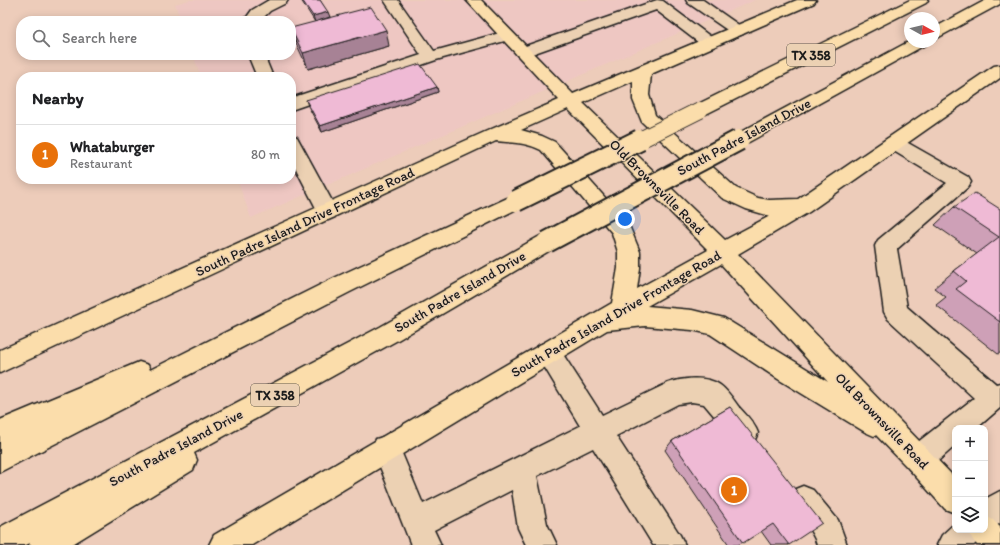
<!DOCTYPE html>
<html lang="en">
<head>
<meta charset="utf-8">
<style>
  :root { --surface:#fff; --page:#f6f6f6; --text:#202124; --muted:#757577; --line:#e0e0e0; --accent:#1c1c1c }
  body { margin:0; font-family:Itim,sans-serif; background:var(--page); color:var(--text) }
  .controls { position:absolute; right:12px; bottom:12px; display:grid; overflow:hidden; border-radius:8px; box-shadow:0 2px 10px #0003 }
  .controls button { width:36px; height:36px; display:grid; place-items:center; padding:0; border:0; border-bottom:1px solid var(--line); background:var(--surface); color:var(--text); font:20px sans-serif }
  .compass { position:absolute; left:904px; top:12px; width:36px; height:36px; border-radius:50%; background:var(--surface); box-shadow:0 2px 10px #0003; rotate:98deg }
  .you { position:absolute; left:625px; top:219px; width:14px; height:14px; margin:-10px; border:3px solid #fff; border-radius:50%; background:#1a73e8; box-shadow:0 0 0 6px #1a73e833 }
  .badge { display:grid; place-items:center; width:26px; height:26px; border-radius:50%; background:var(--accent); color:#fff; font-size:13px; font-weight:700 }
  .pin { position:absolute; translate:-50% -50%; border:2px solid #fff; box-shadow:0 1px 4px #0006 }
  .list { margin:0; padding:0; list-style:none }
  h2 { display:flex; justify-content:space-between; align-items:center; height:52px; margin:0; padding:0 16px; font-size:17px }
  h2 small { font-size:13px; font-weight:400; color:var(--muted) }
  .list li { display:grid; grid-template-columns:26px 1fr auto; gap:12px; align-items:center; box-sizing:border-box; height:60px; padding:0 16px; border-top:1px solid var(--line) }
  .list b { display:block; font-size:15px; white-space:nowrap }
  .list p { margin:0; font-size:13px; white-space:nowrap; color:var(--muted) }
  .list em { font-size:13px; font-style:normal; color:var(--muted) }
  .icon { flex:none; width:22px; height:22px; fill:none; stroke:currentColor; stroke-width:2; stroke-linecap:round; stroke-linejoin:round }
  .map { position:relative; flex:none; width:1000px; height:545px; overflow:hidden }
  .search { position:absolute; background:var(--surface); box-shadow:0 2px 10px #0003; left:16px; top:16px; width:280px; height:44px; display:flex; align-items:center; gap:10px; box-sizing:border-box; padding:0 14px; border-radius:16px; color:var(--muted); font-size:15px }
  .panel { position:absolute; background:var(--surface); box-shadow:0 2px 10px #0003; left:16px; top:72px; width:280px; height:112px; border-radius:16px }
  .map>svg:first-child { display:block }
</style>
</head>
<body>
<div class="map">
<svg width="1000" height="545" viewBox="0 0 1000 545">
  <rect width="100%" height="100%" fill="#edccba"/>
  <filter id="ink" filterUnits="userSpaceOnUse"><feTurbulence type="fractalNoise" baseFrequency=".025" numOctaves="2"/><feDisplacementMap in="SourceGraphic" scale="8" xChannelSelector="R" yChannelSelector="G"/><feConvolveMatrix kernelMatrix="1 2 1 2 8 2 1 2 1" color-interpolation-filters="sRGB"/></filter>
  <g filter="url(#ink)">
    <!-- built -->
    <polygon fill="#eec7c2" points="190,0 755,0 251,218 237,179 291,179 291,77 201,77 193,55 291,55 291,21 181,21 175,4"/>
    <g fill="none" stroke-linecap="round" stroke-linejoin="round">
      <defs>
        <g id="minor">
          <polygon points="269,0 288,0 286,3 270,11 260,21 244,21 252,10"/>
          <polygon points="384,0 398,0 434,51 507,31 512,33 515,36 512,39 436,60 291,110 291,98 421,55"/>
          <polygon points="657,0 663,1 715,40 717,43 715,46 709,48 703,46 656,10 529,55 523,57 517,55 515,52 517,49"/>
          <polygon points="686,0 703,0 743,28 746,31 743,34 738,36 733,34 688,3"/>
          <polygon points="248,55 264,55 273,77 257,77"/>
          <polygon points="291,135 297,137 338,212 335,217 328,220 321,217 318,212 291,159"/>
          <polygon points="894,137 901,139 968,177 971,182 968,187 897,249 907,307 996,384 1000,383 1000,408 977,428 955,428 955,446 929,469 919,473 909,469 905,459 909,449 974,398 888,319 884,312 875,246 878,240 947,183 887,147 885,143 887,139"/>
          <path d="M 548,342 L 557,345 L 602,415 L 666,384 C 680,378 707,375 720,385 C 727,390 733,399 738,406 C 746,415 754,422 758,433 L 754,442 L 745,446 L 736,442 L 704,404 L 692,402 L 678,404 L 616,436 L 680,535 L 685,545 L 653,545 L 593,448 L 537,476 L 547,524 L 557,545 L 526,545 L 518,528 L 512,490 L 434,530 L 441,545 L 411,545 L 373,449 L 376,439 L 386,436 L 396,439 L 423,504 L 580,426 L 536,353 L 539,345 Z"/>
          <path d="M 803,486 L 813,490 L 838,520 L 847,545 L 817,545 C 813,528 796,517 789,500 L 793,490 Z"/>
          <polygon points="1000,491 1000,523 995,527 983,531 979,540 974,545 937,545 942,535 955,523 955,530 985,530 985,499"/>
        </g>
        <g id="major">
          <path d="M 466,0 L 481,0 L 573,94 L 797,0 L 816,0 L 814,3 L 651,74 L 649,95 L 655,115 L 736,188 L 758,198 L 769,200 L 798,199 L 994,66 L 1000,65 L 1000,78 L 809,212 L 738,254 L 955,478 L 955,513 L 945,509 L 909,469 L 876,435 L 874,436 L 865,432 L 778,379 L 710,334 L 692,330 L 645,326 L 607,330 L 252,545 L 209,545 L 214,535 L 612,303 L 618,268 L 618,252 L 612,233 L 541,150 C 525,142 514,143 496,141 L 0,373 L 0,350 L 487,131 L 559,100 ZM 633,81 L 633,100 L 642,122 L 722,198 L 746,209 L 770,216 L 725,240 L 583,103 ZM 568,109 L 708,250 L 637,289 L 640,268 L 640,252 L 628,223 L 555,142 L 542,136 L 521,130 ZM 721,264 L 828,382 L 724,318 L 692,310 L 647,306 Z"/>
          <polygon points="985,516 993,520 1000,527 1000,545 977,545 973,540 968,530 985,530"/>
        </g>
        <g id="highway">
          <polygon points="910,0 928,0 926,3 706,114 700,116 694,114 691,110 694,106"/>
          <polygon points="986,0 1000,0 1000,4 939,37 934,39 934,28"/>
          <polygon points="910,41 910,42 927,42 925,45 747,143 741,145 735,143 732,139 735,135"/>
          <polygon points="516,194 523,196 526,201 523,206 350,292 0,472 0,420 139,362 148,365 150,370 334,278"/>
          <polygon points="547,234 554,236 558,242 554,248 396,341 194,453 197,460 193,470 71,545 29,545 30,543 26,545 0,545 0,527 380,327 540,236"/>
        </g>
      </defs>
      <!-- minor casing -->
      <use href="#minor" stroke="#1c1c1c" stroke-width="3"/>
      <!-- major casing -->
      <use href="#major" stroke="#1c1c1c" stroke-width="3"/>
      <!-- highway casing -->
      <use href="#highway" stroke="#1c1c1c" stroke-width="3"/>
      <!-- minor -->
      <use href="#minor" fill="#ecd1b3" fill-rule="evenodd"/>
      <!-- major -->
      <use href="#major" fill="#fbddab" fill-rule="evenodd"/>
      <!-- highway -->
      <use href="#highway" fill="#fbddab" fill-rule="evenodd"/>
      <defs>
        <g id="highway-bridge-far1">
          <polyline points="638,141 700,110"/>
          <polyline points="738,141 741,139"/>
        </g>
        <g id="highway-bridge">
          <polyline points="516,201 640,140"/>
          <polyline points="547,242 739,140"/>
        </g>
      </defs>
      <!-- highway-bridge-far1 casing -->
      <use href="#highway-bridge-far1" stroke="#1c1c1c" stroke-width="18" stroke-linecap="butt"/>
      <!-- highway-bridge casing -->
      <use href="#highway-bridge" stroke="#1c1c1c" stroke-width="24" stroke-linecap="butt"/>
      <!-- highway-bridge-far1 -->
      <use href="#highway-bridge-far1" stroke="#fbddab" stroke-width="16"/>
      <!-- highway-bridge -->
      <use href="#highway-bridge" stroke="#fbddab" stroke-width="20"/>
    </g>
    <!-- wall -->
    <g fill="#cea0b7" stroke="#1c1c1c">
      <polygon points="301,0 320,0 330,17 315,22"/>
      <polygon points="291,29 389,46 308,69 296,43"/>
      <polygon points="437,87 438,92 322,132 308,106 306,100"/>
      <polygon points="954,207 1000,209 1000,353 998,354 936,305 946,297 934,288 954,271 977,254 935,225"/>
      <polygon points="730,407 789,545 771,545 761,531 738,545 729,545 665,450 672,441"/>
    </g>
    <!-- shaded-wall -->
    <g fill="#a78295" stroke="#1c1c1c">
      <polygon points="328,12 330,17 315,22 313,16"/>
      <polygon points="386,30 389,46 308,69 303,53"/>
      <polygon points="437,87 438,92 322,132 320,126"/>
    </g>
    <!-- building -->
    <g fill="#efbad5" stroke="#1c1c1c">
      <polygon points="302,0 320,0 328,12 313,16"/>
      <polygon points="371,7 386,30 303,53 291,29 291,28"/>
      <polygon points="420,64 437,87 320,126 306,100"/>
      <polygon points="975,193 1000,209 1000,322 956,289 966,281 954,271 999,237 954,207"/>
      <polygon points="730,407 822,523 789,545 773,524 743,543 672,441"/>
    </g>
  </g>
  <g text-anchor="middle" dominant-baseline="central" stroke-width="3" stroke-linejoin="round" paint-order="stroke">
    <!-- shield labels -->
    <g fill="#ecd1b3" stroke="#5a5249" stroke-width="1">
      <rect x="787" y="44" width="48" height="22" rx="3"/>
      <rect x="251" y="384" width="48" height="22" rx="3"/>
    </g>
    <g font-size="13" font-weight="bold" fill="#1c1c1c">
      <text x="811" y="55">TX 358</text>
      <text x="275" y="395">TX 358</text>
    </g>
    <!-- street labels -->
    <g font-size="14" fill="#1c1c1c" stroke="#ecd1b3">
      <text transform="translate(744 137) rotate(-28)">South Padre Island Drive</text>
      <text transform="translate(657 187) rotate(45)">Old Brownsville Road</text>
      <text transform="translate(305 222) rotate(-25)">South Padre Island Drive Frontage Road</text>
      <text transform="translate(460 292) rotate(-30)">South Padre Island Drive</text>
      <text transform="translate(616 314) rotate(-30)">South Padre Island Drive Frontage Road</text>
      <text transform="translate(882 421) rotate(46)">Old Brownsville Road</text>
      <text transform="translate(176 448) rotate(-28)">South Padre Island Drive</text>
    </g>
  </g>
</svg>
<div class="controls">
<button>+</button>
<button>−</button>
<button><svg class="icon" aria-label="layers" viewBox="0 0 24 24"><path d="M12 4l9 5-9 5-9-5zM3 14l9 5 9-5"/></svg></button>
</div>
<svg class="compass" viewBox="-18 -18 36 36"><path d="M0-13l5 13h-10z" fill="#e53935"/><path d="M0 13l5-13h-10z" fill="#757577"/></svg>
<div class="you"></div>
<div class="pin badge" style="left:734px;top:490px;background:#e8710a">1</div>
<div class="search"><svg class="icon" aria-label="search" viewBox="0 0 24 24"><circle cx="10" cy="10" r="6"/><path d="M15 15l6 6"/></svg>Search here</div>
<section class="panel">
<h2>Nearby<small></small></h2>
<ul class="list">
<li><span class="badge" style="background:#e8710a">1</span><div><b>Whataburger</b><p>Restaurant</p></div><em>80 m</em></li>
</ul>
</section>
</div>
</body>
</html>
